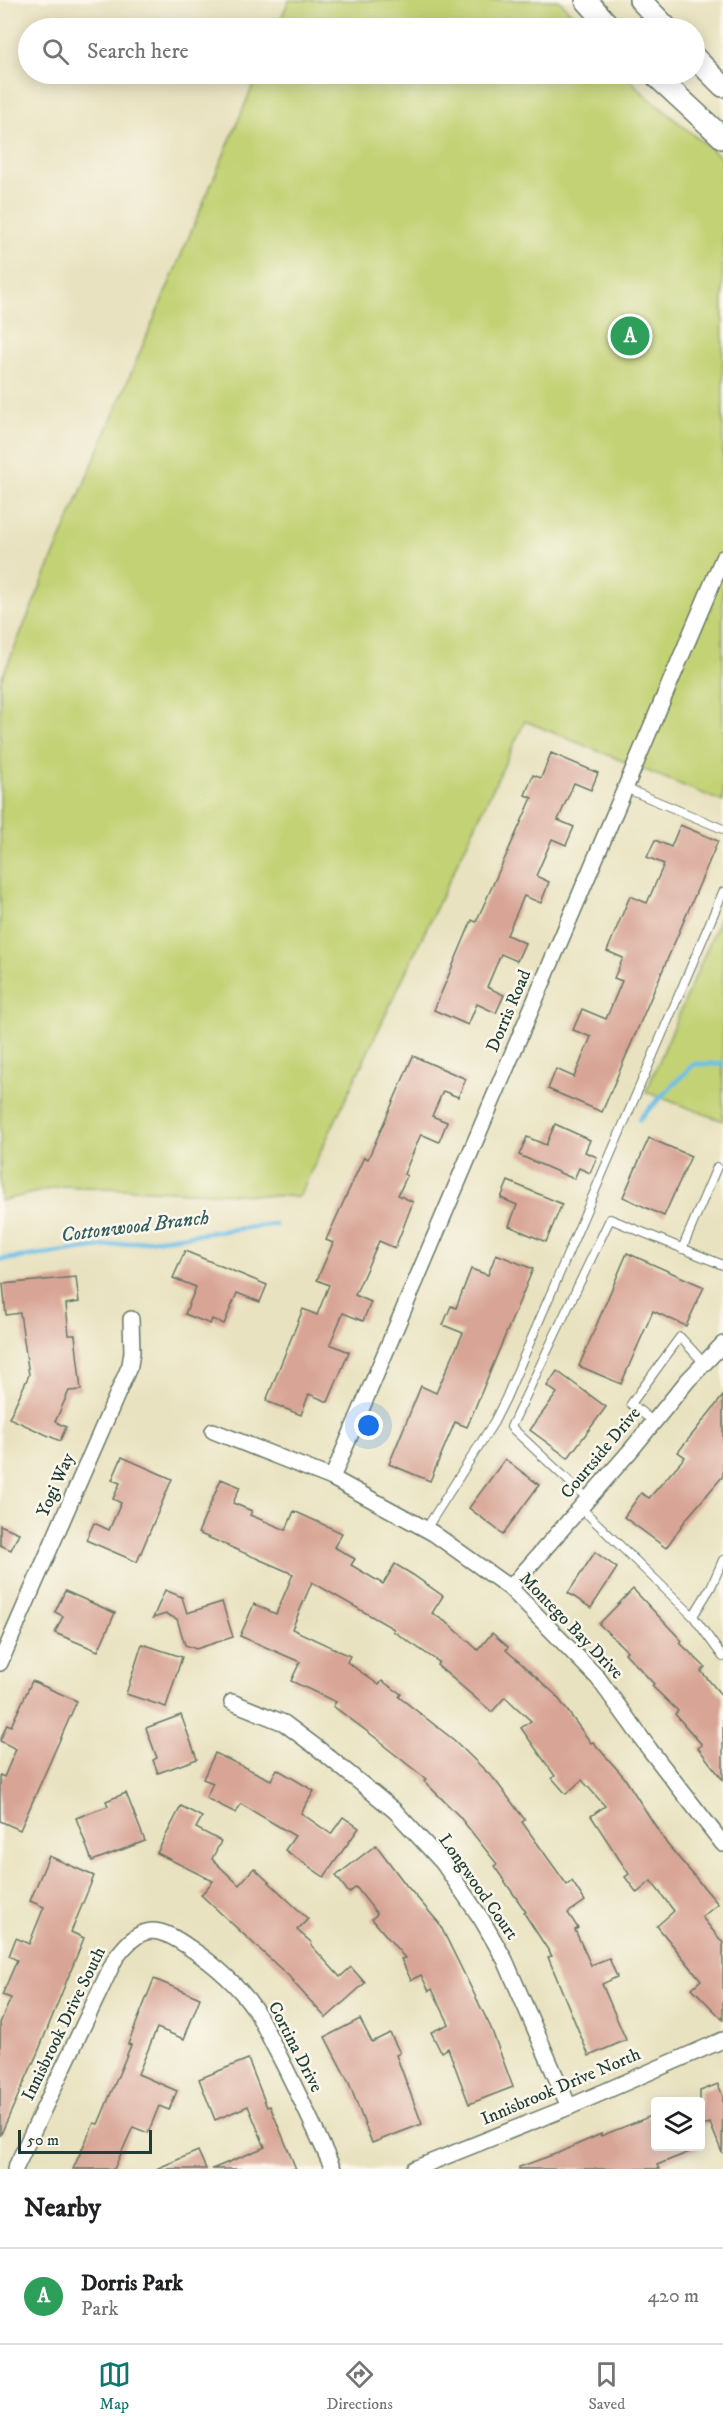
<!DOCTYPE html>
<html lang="en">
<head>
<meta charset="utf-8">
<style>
  :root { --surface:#fff; --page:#f2f2f2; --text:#202124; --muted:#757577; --line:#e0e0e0; --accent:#0f766e }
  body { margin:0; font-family:"IM FELL DW Pica",serif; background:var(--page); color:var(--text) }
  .controls { position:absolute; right:18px; bottom:18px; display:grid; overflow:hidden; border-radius:6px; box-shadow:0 3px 15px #0003 }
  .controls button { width:54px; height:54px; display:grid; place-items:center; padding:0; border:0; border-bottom:2px solid var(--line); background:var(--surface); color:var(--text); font:30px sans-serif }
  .scale { position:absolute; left:18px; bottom:15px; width:134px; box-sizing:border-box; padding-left:6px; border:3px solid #1f3d34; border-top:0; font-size:16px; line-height:21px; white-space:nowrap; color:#1f3d34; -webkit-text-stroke:4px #fbf7ec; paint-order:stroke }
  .you { position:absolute; left:369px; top:1426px; width:21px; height:21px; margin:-15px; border:4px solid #fff; border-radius:50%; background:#1a73e8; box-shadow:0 0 0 9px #1a73e833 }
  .badge { display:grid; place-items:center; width:39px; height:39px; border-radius:50%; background:var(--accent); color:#fff; font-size:20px; font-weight:700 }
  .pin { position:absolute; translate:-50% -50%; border:3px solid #fff; box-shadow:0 2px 6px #0006 }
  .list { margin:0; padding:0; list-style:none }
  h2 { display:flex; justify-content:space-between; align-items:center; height:78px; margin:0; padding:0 24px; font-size:26px }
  h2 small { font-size:20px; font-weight:400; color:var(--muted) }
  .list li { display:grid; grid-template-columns:39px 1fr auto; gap:18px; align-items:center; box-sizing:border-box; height:96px; padding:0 24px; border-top:2px solid var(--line) }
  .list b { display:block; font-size:22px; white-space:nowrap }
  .list p { margin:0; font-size:20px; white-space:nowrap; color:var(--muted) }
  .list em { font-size:20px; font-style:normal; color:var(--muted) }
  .icon { flex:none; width:33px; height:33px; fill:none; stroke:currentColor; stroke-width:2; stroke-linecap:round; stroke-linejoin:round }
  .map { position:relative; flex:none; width:723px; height:2169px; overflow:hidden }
  .search { position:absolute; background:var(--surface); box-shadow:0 3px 15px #0003; left:18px; right:18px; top:18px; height:66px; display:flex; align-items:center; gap:15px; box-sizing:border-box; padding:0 21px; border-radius:33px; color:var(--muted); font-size:22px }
  .sheet { height:174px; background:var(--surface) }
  nav { display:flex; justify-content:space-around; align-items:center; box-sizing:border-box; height:84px; border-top:2px solid var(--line); background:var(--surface); font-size:16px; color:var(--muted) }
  nav a { display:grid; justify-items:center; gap:3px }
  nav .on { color:var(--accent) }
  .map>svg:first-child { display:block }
</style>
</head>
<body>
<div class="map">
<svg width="723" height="2169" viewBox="0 0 723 2169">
  <rect width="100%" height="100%" fill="#fbf7ec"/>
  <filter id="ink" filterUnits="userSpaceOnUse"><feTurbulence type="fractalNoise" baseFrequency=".0167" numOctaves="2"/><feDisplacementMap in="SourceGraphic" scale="12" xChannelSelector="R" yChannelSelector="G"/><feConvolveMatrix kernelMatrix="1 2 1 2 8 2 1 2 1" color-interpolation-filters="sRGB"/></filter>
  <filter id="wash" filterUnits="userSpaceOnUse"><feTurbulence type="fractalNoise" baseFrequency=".008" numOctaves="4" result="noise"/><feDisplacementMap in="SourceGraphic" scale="24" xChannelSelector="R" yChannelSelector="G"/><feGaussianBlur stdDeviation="1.35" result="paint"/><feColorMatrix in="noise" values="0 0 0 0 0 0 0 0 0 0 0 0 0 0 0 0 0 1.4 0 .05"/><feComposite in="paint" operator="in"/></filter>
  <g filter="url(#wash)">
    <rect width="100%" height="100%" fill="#e9e2c0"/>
    <!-- green -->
    <g fill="#c3d274" stroke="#718854" stroke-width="1.5">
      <polygon points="289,0 559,0 585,28 277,28"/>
      <polygon points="258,74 625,74 644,94 723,159 723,802 525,721 299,1197 62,1186 0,1201 0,682"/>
      <polygon points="723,911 723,1121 646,1092"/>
    </g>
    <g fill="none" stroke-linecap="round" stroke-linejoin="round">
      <!-- stream -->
      <g stroke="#6abfe7" stroke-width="5">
        <polyline points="639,1119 694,1064 723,1064"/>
        <polyline points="0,1260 275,1224"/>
      </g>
    </g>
    <g id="blocks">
      <!-- building -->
      <g fill="#d8a495">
        <polygon points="551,753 598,773 591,790 574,783 558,820 574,827 566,845 552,839 536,876 549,882 541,903 524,896 507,935 525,943 517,961 501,954 487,987 504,995 496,1013 477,1004 468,1025 434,1010 472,920 476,922 532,798 525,795 533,775 541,778"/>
        <polygon points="680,825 718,841 602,1112 548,1089 556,1069 574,1077 591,1037 573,1030 582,1009 606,1019 622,981 614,978 623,958 607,951 630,896 647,903 664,864 647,857 655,840 671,847"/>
        <polygon points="413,1056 466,1079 458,1097 443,1091 432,1116 447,1122 439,1142 421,1134 404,1174 407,1176 398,1195 413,1202 403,1228 395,1248 379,1241 355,1295 371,1302 363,1321 343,1313 330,1344 349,1352 328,1402 309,1394 301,1415 266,1401 303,1309 317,1315 329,1285 317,1280 333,1243 326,1240 364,1157 368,1159"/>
        <polygon points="555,1124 590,1140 585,1152 597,1157 590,1173 579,1168 574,1179 519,1155 527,1137 546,1145"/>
        <polygon points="649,1138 691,1156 664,1216 623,1197"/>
        <polygon points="508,1181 562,1204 546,1242 509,1226 517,1205 501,1198"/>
        <polygon points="185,1251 267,1285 260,1302 237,1293 224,1324 212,1319 210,1324 185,1314 196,1287 173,1278"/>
        <polygon points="627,1253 704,1287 686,1326 653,1311 621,1384 579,1366"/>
        <polygon points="496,1254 533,1269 467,1427 455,1422 430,1481 389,1464 421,1386 436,1393 463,1333 443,1325 451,1306 456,1308 471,1269 488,1275"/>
        <polygon points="76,1277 79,1302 66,1304 69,1335 75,1335 81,1390 69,1391 55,1422 66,1427 60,1441 9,1418 29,1375 20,1313 6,1315 3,1284"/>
        <polygon points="557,1371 606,1407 568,1458 530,1430 557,1393 547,1386"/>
        <polygon points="723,1396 723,1476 687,1518 666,1548 624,1517 641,1493 649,1498 685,1457 678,1452"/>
        <polygon points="122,1457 172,1479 137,1562 86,1540 94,1523 109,1530 121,1503 113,1499 120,1483 112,1480"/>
        <polygon points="505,1459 539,1485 503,1534 469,1508"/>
        <polygon points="221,1479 240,1487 233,1503 252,1511 250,1515 286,1530 294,1511 342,1533 334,1547 355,1559 351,1565 383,1584 395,1564 413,1575 443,1596 432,1613 449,1624 478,1650 492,1633 508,1647 506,1650 556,1695 591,1743 593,1742 624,1777 667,1844 718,1904 702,1917 723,1943 723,2020 692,1988 701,1980 657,1926 674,1911 651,1881 637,1893 625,1877 629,1874 591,1816 605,1806 582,1780 566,1794 552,1778 555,1776 521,1728 531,1721 505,1697 492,1712 437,1665 439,1662 393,1631 394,1629 312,1582 292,1629 350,1656 347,1662 379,1685 382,1681 401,1694 399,1697 454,1740 495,1780 525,1820 522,1822 567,1885 572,1881 585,1901 568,1913 578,1928 575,1930 591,1965 609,1958 617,1977 602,1984 626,2040 589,2056 548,1957 552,1956 524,1913 526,1912 494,1866 497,1864 459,1816 424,1781 426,1779 383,1745 384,1744 333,1706 336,1702 291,1681 300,1662 240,1636 254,1604 276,1614 293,1574 198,1533"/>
        <polygon points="0,1525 19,1533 11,1550 0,1545"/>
        <polygon points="595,1552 617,1568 591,1608 568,1593"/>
        <polygon points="633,1589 682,1641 680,1643 705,1667 701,1671 723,1697 723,1780 698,1748 702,1745 675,1714 678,1711 652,1686 654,1684 625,1653 627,1651 599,1624"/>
        <polygon points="165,1590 182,1597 187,1613 222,1602 233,1637 196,1649 185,1645 177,1619 166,1614 153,1618"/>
        <polygon points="65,1591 115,1613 98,1651 55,1633 63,1616 55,1612"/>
        <polygon points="142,1644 182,1657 166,1707 126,1694"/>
        <polygon points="32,1681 77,1701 20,1830 0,1821 0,1775 4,1777 16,1749 0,1741 7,1724 11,1726"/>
        <polygon points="181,1715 197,1759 158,1773 153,1760 157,1758 146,1728"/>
        <polygon points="215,1753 271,1780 277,1769 314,1791 301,1813 331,1834 343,1817 359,1828 324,1877 285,1850 295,1836 241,1804 236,1813 206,1798 213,1783 203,1779"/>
        <polygon points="126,1793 145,1841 92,1861 76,1818 108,1806 106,1801"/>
        <polygon points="181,1806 202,1817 196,1828 221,1841 212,1859 239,1885 254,1868 308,1919 297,1930 312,1943 311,1945 340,1977 351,1967 365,1983 326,2018 293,1982 294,1981 201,1895 213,1881 157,1853"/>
        <polygon points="376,1845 406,1885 439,1923 491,2028 513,2087 469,2104 448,2048 441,2052 431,2032 449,2024 432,1989 429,1991 421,1975 411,1980 401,1959 405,1958 372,1919 377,1914 356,1887 349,1893 336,1876"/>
        <polygon points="49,1856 94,1876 71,1932 84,1938 38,2052 0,2136 0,2023 11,1998 2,1995 17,1960 9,1956 16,1938 29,1944 44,1907 30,1901"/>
        <polygon points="154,1979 200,1998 184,2039 157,2028 138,2074 177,2091 169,2110 159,2106 148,2133 133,2127 114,2169 73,2169 94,2123 98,2124 131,2045 128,2044"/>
        <polygon points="360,2019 372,2042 390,2033 400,2053 396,2055 422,2124 372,2143 349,2083 325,2037"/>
        <polygon points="248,2059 267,2107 270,2106 296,2169 212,2169 265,2147 248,2106 215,2120 199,2079"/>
        <polygon points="718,2084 723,2097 722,2153 710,2123 700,2127 700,2091"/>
        <polygon points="656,2114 656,2146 702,2147 657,2165 659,2169 519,2169 519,2167 558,2153 601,2134 601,2136"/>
        <polygon points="198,2151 206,2169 156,2169"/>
      </g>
    </g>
  </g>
  <g filter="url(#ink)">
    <use href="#blocks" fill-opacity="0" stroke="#667765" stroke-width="1.5"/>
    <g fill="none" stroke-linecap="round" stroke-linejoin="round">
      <defs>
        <g id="service">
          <polyline points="625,788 723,829"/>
          <polyline points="682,1249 717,1167"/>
          <polyline points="654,1422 631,1404 680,1337 704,1363"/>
          <polyline points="588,1499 511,1427 610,1219 723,1265"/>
          <polyline points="580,1507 693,1616 711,1587 723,1560"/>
          <polyline points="426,1529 494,1422 506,1398 723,892"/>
          <polyline points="693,1616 723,1657"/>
        </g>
        <g id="minor">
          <polyline points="213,1431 332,1478 433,1533 510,1588 598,1678 650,1750 723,1844"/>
          <polyline points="332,1478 723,558"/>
          <polyline points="510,1588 631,1450 688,1380 723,1344"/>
          <polyline points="0,1663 130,1365 132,1352 131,1319"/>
          <polyline points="232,1702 284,1723 320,1750 395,1811 443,1863 482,1920 505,1960 569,2107"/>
          <path d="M 15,2169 L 115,1959 C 140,1925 155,1923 190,1948 C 214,1964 237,1984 254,2008 C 261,2019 267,2032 273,2044 C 295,2085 314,2127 333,2169"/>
          <polyline points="414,2169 569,2107 723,2040"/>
        </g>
        <g id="secondary">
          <polyline points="586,0 611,28"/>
          <polyline points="640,0 667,28"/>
          <polyline points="694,57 723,86"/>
          <polyline points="654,74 723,138"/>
        </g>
      </defs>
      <!-- service casing -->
      <use href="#service" stroke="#667765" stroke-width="10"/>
      <!-- minor casing -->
      <use href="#minor" stroke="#667765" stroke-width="18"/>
      <!-- secondary casing -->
      <use href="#secondary" stroke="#667765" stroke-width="24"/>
      <!-- service -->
      <use href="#service" stroke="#fff" stroke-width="8"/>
      <!-- minor -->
      <use href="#minor" stroke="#fff" stroke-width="15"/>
      <!-- secondary -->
      <use href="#secondary" stroke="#fff" stroke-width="21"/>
    </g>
  </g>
  <g text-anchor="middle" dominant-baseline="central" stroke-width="5" stroke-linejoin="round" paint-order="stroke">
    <!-- street labels -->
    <g font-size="18" fill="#1f3d34" stroke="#fbf7ec">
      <text transform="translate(509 1011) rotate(-67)">Dorris Road</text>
      <text transform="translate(601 1453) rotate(-50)">Courtside Drive</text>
      <text transform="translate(56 1485) rotate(-66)">Yogi Way</text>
      <text transform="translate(571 1626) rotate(46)">Montego Bay Drive</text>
      <text transform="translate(478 1887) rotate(55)">Longwood Court</text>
      <text transform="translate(64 2024) rotate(-64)">Innisbrook Drive South</text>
      <text transform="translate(295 2047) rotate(63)">Cortina Drive</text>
      <text transform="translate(561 2087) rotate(-23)">Innisbrook Drive North</text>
    </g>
    <!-- water labels -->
    <g font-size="20" font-style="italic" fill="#325e61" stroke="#fbf7ec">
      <text transform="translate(135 1227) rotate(-7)">Cottonwood Branch</text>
    </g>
  </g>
</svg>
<div class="controls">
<button><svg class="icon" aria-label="layers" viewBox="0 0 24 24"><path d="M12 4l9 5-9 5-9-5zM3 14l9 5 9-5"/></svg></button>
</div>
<div class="scale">50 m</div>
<div class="you"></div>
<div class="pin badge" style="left:630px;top:336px;background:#2e9e5b">A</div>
<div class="search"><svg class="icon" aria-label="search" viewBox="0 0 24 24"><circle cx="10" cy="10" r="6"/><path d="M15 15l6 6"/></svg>Search here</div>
</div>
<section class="sheet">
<h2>Nearby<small></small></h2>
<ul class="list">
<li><span class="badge" style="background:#2e9e5b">A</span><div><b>Dorris Park</b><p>Park</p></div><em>420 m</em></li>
</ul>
</section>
<nav>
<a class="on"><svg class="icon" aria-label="map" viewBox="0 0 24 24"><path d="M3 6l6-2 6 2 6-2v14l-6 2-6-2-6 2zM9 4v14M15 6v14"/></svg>Map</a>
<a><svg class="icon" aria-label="directions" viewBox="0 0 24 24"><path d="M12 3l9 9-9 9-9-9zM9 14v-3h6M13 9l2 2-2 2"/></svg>Directions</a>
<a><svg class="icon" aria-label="saved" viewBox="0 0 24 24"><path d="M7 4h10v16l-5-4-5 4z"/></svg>Saved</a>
</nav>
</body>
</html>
